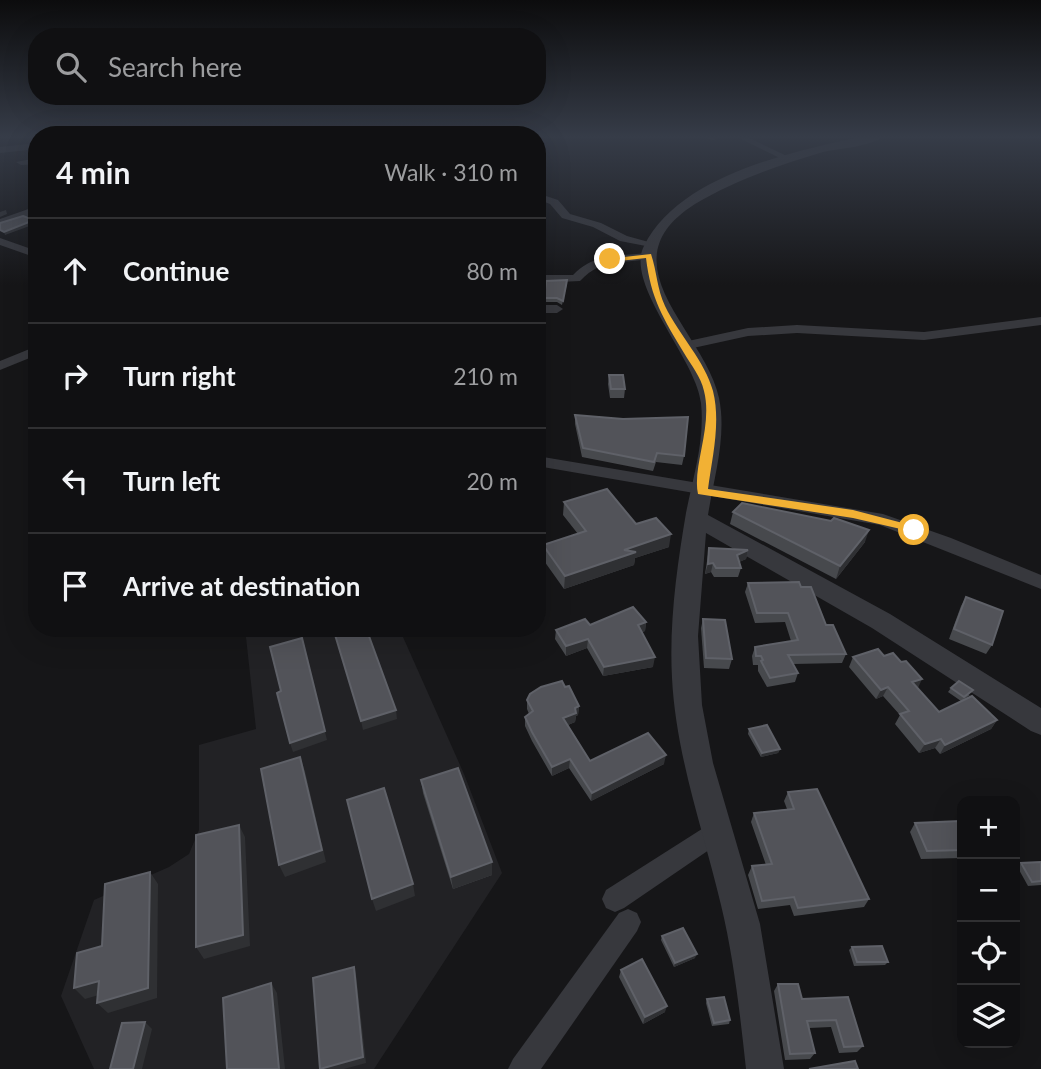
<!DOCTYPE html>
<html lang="en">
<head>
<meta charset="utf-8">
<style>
  :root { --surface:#101012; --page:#1e1e20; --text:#f1f3f6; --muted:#9c9d9f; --line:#303032 }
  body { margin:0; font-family:Lato,sans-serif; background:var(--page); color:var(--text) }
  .controls { position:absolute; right:21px; bottom:21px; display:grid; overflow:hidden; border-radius:14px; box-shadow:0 7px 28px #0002 }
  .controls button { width:63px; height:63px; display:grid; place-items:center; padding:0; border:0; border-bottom:2px solid var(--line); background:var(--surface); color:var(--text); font:35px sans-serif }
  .stop { position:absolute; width:21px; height:21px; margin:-16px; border:5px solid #f2b134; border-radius:50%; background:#fff }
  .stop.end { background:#f2b134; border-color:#fff; box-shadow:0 2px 7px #0008 }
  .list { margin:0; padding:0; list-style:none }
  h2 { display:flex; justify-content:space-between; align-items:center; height:91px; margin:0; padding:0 28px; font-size:30px }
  h2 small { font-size:23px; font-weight:400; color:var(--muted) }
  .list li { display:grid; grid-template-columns:46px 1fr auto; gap:21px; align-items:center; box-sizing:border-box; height:105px; padding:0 28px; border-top:2px solid var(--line) }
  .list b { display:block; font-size:26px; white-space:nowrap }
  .list em { font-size:23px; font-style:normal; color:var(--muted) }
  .icon { flex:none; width:38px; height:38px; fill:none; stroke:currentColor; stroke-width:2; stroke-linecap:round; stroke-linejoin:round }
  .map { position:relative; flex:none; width:1041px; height:1069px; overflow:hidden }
  .search { position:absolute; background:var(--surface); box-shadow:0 7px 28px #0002; left:28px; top:28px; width:518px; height:77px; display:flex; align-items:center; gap:18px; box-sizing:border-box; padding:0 24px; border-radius:28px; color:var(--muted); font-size:26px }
  .panel { position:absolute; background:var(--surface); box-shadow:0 7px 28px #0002; left:28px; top:126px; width:518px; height:511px; border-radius:28px }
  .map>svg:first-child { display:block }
</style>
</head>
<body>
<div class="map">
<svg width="1041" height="1069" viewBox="0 0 1041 1069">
  <rect width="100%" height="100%" fill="#161618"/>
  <!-- built -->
  <polygon fill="#222225" points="245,628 399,628 464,774 502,873 374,1069 94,1069 61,996 94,900 169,867 189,854 199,830 199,745 256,729"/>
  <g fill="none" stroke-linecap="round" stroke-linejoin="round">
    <!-- minor -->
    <g fill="#37383d" fill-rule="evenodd">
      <polygon points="537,136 544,136 537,139"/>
      <polygon points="735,136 745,136 791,158 784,160"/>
      <polygon points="37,143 37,149 0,153 0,147"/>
      <polygon points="37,158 37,164 21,165 16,162"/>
      <polygon points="537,193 558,200 570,214 601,223 627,236 656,244 651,247 620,241 593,227 562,218 550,204 537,199"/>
      <polygon points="37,206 37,213 0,226 0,219"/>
      <polygon points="0,238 37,251 37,258 0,245"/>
      <path d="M 649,253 L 653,254 L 653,258 C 622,265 604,256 580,281 L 537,283 L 537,275 L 573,275 C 594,253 619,256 649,253 Z"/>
      <polygon points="537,305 557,305 563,309 557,313 537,313"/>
      <polygon points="1041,317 1041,325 924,340 797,333 748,336 684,350 677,346 679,343 748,328 797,325 924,332"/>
      <polygon points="37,346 37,355 0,370 0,361"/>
      <polygon points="537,456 883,514 951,538 1041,575 1041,589 880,525 537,466"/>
      <polygon points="716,820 725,823 728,831 725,839 624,908 615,912 606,908 602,899 606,890"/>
      <polygon points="628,909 637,913 641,922 637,931 541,1069 508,1069 513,1059 619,913"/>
    </g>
    <!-- tertiary -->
    <path fill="#37383d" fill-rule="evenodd" d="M 865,136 L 884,136 C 870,147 841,148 823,152 C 779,165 735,180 695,204 C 602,263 705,331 719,398 C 727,436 714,477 708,515 L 890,614 L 1041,708 L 1041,735 L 1031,731 L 872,628 L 706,533 L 698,636 L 702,705 L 713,763 L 760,924 L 784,1069 L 746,1069 C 740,1014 734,959 721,905 C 703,829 676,756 672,678 C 669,623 677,566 686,513 C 693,477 705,441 701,403 C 697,360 624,284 644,246 C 679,175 794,151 865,136 Z"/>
  </g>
  <!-- wall -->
  <g fill="#47494d">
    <polygon points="700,136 723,136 713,140"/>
    <polygon points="546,281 567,284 562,305 557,302 544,302"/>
    <polygon points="609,375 625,389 624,398 610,398 608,384"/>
    <polygon points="575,415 684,456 682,465 656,462 653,471 582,457 575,424"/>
    <polygon points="564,502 636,524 669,547 635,558 634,565 564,589 542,558 543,545 578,534 563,515"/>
    <polygon points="733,512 865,542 836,579 730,524"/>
    <polygon points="709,548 748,550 746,559 739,562 741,568 738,577 714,577 711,572 705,574"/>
    <polygon points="748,583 801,587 846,654 842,663 793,664 798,673 795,682 767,687 758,671 758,665 753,665 752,656 755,647 791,641 785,622 755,623 745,592"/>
    <polygon points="966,597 992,645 986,654 949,639 961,606"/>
    <polygon points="703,619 732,659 729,669 704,668 701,628"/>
    <polygon points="646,622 645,631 642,632 653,667 603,676 587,648 566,656 555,639 556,630 590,625"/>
    <polygon points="884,656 917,688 939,712 961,701 948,692 951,688 970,695 963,700 997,720 991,729 940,754 935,748 919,753 895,724 900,715 883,696 876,699 849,667 853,657"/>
    <polygon points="565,687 579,706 578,715 576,716 575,722 568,725 590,761 664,764 591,801 569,768 552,776 532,741 525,726 525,717 529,714 527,709 527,700"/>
    <polygon points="749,729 780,749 778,753 761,757 748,734"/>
    <polygon points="421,780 492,875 453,889 423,793"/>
    <polygon points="788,792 869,899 864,907 794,916 790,905 758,909 748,875 752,866 766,865 751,822 754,813 787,809 784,801"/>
    <polygon points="915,823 962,827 962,858 921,859 910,832"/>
    <polygon points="1041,862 1041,885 1028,886 1018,868 1021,863"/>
    <polygon points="662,936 695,958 674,967 661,940"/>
    <polygon points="852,947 888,962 885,965 854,966 849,950"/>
    <polygon points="621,970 665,1012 643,1024 619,977"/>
    <polygon points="778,984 802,999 848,997 863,1046 857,1052 839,1053 831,1027 809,1028 815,1053 810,1059 785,1060 774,991"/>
    <polygon points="707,999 730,1020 729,1024 712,1026 706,1003"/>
  </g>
  <!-- shaded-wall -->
  <g fill="#2f3033">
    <polygon points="716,136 723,136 713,140 713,137"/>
    <polygon points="6,210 7,214 0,217 0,212"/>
    <polygon points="34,220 35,224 5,235 4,232"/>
    <polygon points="869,530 865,542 836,579 840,566"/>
    <polygon points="671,534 669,547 635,558 634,565 564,589 565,576 624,550"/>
    <polygon points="748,550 746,559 735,564 737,555"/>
    <polygon points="713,563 711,572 705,574 708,564"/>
    <polygon points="646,622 645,631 637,635 638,625"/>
    <polygon points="302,638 327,740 293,752 290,743"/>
    <polygon points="588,639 587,648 566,656 566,646"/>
    <polygon points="655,657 653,667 603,676 604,667"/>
    <polygon points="922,679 918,688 912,682"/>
    <polygon points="888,687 883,696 876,699 881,690"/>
    <polygon points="579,706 578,715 576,716 575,722 563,727 563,718 575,708"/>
    <polygon points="396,710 397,719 363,730 361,721"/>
    <polygon points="997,720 991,729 940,754 945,745"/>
    <polygon points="941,739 935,748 919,753 925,744"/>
    <polygon points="780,749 778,753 761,757 762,753"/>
    <polygon points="666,755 664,764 591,801 592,793"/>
    <polygon points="300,757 305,771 326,862 285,877 279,865"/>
    <polygon points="570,759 569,768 552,776 552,767"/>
    <polygon points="239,825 245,837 250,946 204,959 196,947"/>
    <polygon points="492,862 492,875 453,889 451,877"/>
    <polygon points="150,872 158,884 157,998 108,1013 97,1003"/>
    <polygon points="413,884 415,896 376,911 372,899"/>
    <polygon points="697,954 695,958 674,967 675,963"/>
    <polygon points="354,967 356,974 366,1063 344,1069 320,1069"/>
    <polygon points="99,981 109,992 85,999 74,988"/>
    <polygon points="271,983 277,993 285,1069 279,1069"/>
    <polygon points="667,1006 665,1012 643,1024 645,1017"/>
    <polygon points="145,1022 152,1029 142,1069 133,1069"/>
  </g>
  <!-- building -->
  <g fill="#525359" stroke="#5f6168" stroke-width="2">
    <polygon points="23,216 34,220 4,232 0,230 0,223"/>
    <polygon points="567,280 563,301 557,298 544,298 546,281"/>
    <polygon points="609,375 623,375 625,389 611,389"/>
    <polygon points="575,415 623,419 688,417 684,456 657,453 654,462 583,448"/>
    <polygon points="607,489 636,524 656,518 671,534 624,550 636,552 565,576 543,545 586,531 564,502"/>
    <polygon points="742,503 831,521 834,518 869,530 840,566 733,512"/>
    <polygon points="709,548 748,550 737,555 741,568 716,568 713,563 708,564"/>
    <polygon points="799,582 801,587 811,587 826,625 833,625 846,654 788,655 798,673 770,678 761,661 763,660 761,656 756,656 755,647 798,640 788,613 757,613 748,583"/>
    <polygon points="966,597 1003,611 992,645 954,629"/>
    <polygon points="633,607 646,622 638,625 655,657 604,667 588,639 566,646 556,630 585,619 590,625"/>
    <polygon points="703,619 725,620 732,659 706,658"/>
    <polygon points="333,628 366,628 396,710 361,721"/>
    <polygon points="302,638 325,731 290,743 277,693 281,691 270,647"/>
    <polygon points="878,649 884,656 893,653 901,662 906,661 922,679 912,682 939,712 972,696 997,720 945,745 941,739 925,744 900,714 909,711 888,687 881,690 853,657"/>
    <polygon points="562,681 565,687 569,686 579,706 575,708 576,713 563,718 590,761 648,733 666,755 592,793 570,759 552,767 532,732 525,717 533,711 527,700 530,694 541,687"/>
    <polygon points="959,681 973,690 964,697 951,688"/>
    <polygon points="767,725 780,749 762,753 749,729"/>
    <polygon points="300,757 322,850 279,865 261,769"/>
    <polygon points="458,768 492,862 451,877 421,780"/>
    <polygon points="384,788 413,884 372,899 347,800"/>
    <polygon points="817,789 869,899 798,908 794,897 762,901 752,866 772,864 754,813 794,809 788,792"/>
    <polygon points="960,821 962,827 962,850 927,851 915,823"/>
    <polygon points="239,825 243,935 196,947 196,835"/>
    <polygon points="1041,862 1041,881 1032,882 1021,863"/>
    <polygon points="150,872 148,988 97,1003 99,981 74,988 77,953 102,946 105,884"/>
    <polygon points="683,928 697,954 675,963 662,936"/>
    <polygon points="882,946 888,962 857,962 852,947"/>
    <polygon points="642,959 667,1006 645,1017 621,970"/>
    <polygon points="354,967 363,1057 320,1069 313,978"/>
    <polygon points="271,983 279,1069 227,1069 223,998"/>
    <polygon points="778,984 798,984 802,999 848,997 863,1046 844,1047 836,1020 807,1021 815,1053 790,1054"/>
    <polygon points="724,997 730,1020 714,1023 707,999"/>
    <polygon points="145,1022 133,1069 110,1069 122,1023"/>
    <polygon points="855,1061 858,1069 809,1069"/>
  </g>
  <!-- sky -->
  <linearGradient id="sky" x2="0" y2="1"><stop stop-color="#0c0c0d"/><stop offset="0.48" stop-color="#363c48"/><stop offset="1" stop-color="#363c48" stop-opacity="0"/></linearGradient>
  <rect width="1041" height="285" fill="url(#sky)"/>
  <!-- route -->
  <path fill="#f2b134" d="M 651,254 C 657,272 657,289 665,306 C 679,335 705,361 713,391 C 721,423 712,458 708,489 L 853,510 L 918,527 L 918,533 L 853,518 L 698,494 C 692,467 713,426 704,391 C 701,377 691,365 684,353 C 663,318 651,299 646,258 L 610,262 L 606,259 Z"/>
</svg>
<div class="controls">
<button>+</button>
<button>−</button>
<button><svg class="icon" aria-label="locate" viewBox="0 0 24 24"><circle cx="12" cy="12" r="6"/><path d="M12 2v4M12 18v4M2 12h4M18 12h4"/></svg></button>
<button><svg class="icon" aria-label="layers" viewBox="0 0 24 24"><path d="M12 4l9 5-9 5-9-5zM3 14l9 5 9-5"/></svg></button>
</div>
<div class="stop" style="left:914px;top:530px"></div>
<div class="stop end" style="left:610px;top:259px"></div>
<div class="search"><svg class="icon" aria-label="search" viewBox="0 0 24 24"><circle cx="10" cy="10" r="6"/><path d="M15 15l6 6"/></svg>Search here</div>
<section class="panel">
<h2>4 min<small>Walk · 310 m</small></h2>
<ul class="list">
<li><svg class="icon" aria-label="ahead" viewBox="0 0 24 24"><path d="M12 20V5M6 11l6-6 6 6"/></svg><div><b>Continue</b></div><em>80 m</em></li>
<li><svg class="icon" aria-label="right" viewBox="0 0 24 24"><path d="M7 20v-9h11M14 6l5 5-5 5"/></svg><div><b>Turn right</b></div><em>210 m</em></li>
<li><svg class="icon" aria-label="left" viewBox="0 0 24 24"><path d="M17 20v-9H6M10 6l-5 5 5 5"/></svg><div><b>Turn left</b></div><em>20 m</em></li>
<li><svg class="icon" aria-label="arrive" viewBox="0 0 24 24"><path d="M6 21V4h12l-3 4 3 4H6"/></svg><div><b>Arrive at destination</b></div></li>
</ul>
</section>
</div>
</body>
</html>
